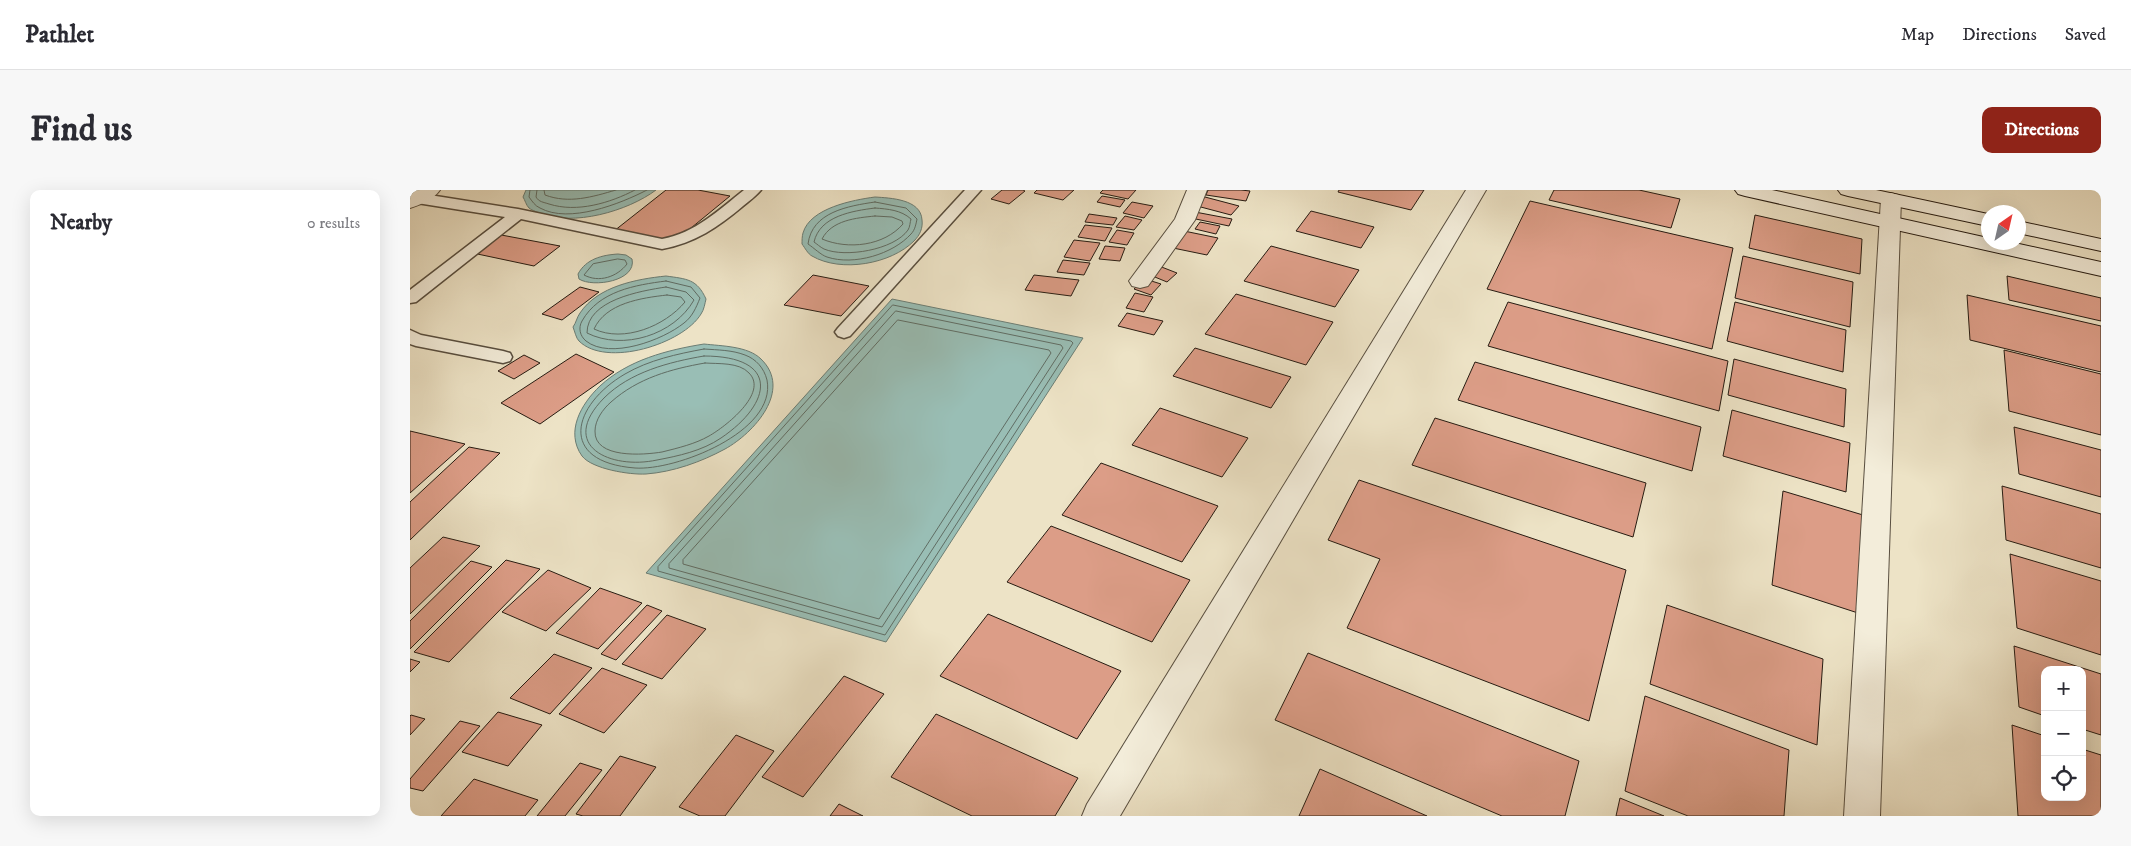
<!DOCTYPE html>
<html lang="en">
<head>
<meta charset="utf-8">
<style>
  :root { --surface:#fff; --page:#f7f7f7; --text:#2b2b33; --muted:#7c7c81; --line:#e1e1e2; --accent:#8f2418 }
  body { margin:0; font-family:"IM FELL DW Pica",serif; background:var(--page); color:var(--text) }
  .controls { position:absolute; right:15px; bottom:15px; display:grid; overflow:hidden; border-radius:10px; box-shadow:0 5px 20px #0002 }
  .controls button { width:45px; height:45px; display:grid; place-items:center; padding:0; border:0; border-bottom:1px solid var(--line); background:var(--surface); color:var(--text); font:25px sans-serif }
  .compass { position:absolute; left:1571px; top:15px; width:45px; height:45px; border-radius:50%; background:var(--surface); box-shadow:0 5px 20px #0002; rotate:34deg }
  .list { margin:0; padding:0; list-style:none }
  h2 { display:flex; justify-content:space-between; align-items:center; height:65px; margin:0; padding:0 20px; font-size:21px }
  h2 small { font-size:16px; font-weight:400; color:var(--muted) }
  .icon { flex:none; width:28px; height:28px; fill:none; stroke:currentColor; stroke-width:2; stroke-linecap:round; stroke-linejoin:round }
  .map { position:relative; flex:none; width:1691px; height:626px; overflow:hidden; border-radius:10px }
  header { display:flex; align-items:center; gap:30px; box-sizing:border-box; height:70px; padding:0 25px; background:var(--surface); border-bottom:1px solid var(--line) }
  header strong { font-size:24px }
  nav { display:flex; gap:28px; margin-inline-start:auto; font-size:18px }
  .intro { display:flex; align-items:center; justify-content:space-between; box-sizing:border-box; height:120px; padding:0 30px }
  h1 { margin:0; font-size:35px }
  .button { padding:12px 22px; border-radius:10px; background:var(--accent); color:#fff; font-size:18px; font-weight:700 }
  main { display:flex; gap:30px; padding:0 30px }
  aside { flex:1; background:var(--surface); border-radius:10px; box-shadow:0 5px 20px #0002 }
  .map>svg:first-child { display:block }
</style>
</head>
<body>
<header>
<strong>Pathlet</strong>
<nav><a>Map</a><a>Directions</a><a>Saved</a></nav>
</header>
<div class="intro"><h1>Find us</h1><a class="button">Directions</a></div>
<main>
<aside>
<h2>Nearby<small>0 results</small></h2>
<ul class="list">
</ul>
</aside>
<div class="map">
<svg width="1691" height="626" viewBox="0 0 1691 626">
  <rect width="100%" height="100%" fill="#ede3c6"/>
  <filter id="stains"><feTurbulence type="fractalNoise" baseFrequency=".004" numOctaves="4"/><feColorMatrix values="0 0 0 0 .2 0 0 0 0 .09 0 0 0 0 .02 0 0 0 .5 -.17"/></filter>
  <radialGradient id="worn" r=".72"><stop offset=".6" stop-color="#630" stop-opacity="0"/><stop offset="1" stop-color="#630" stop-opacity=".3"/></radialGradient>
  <!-- water -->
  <g fill="#99beb5" stroke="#6b7d74">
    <path d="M 116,0 L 246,0 C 218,21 163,37 129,23 C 125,21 121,20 119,18 C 116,15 115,10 113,7 Z"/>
    <path d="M 465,7 C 480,8 511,9 512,30 C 513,38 510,45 504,51 C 481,74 431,83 402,66 C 398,64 395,58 392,54 C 392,51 392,46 393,43 C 400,18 443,10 465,7 Z"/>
    <path d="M 208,64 L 216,65 L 222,69 C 227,91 183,98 169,89 L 168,84 C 176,69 192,65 208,64 Z"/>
    <path d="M 256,86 C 277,89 287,89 296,109 C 295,113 294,120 291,124 C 273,154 196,178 169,151 C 166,148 165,142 163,137 C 166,133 167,127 170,123 C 188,96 227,89 256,86 Z"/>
    <polygon points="482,109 673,148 476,452 236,383"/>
    <path d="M 294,154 C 311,156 338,156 351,169 C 383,200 344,243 315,259 C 291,272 263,282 236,284 C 220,285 182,279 172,266 C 155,242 171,214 190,196 C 218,170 257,160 294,154 Z"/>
  </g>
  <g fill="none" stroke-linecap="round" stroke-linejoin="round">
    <!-- shore -->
    <g stroke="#606d64" stroke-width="1">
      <path d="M 120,0 L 119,7 C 122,11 125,16 130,18 C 159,34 210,14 237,0"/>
      <path d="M 127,0 L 126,7 C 129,12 133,12 139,14 C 167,23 200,13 225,0"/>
      <path d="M 134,0 L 135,5 C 159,14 182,7 206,0"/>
      <path d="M 465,12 L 496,18 L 507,29 C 506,34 505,40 501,44 C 483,64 444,76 417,67 C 411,65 404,58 398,54 C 402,22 438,16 465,12 Z"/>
      <path d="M 465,18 C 478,19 491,20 501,29 C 500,32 500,37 498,40 C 484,60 435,68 414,59 C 410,57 407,54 404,52 C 410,26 442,21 465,18 Z"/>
      <path d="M 465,26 L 482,27 L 492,31 L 493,34 C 474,56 438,60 412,49 C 422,30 446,28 465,26 Z"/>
      <path d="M 208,69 L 215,70 L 217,74 C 207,87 189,93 174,85 L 183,74 Z"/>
      <path d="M 256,91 L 281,97 L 290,108 C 286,118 282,127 274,133 C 253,150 200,170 176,151 C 170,146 168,138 172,131 C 189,101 225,95 256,91 Z"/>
      <path d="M 256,97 L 276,102 L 284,110 C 264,145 213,161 177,143 C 177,110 230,101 256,97 Z"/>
      <path d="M 257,105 L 271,107 L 275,112 C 255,136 214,153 184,139 C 196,113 231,108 257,105 Z"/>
      <polygon points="483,115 661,151 663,153 475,445 248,381 248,377"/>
      <polygon points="486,121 651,155 653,158 472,437 259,378 259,374"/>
      <polygon points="488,130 639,160 641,163 469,429 273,374 273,370"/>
      <path d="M 294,159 C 308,160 322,160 335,165 C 346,169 354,178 357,190 C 367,242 265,281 225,278 C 147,272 162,215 215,184 C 239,170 267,164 294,159 Z"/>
      <path d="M 294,166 C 370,166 363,213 311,248 C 292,261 268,266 247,270 C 201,280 147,256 194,208 C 220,182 259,172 294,166 Z"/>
      <path d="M 295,173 C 308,174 329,172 339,183 C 359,203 315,237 299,246 C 285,254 268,258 252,262 C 234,265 184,269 185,241 C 185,230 193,219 201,212 C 228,188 261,179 295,173 Z"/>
    </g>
  </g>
  <!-- building -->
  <g fill="#dc9d87" stroke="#271c12">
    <polygon points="256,0 288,0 320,6 264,52 204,41"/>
    <polygon points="592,0 613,0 615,1 599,14 581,9"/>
    <polygon points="627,0 664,0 653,10 624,3"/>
    <polygon points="693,0 726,0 718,9 690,3"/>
    <polygon points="798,0 831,0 840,1 836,11 796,5"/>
    <polygon points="929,0 1014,0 1001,20 928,2"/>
    <polygon points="1144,0 1229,0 1270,9 1261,38 1139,10"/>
    <polygon points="692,6 715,10 710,17 687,12"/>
    <polygon points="795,7 829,16 821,25 787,16"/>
    <polygon points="1120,11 1323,58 1302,159 1077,99"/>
    <polygon points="722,12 743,16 734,28 713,23"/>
    <polygon points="901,21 964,37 951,58 886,41"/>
    <polygon points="785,22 822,29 819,36 781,28"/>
    <polygon points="679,24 707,28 703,35 675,32"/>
    <polygon points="1345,25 1452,49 1450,84 1339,58"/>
    <polygon points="715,26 732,30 724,40 706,37"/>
    <polygon points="790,32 810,36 806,44 785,39"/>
    <polygon points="675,35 702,38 695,51 668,47"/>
    <polygon points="707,40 724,43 717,55 699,52"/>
    <polygon points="774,41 808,48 797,65 763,58"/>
    <polygon points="86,44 150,56 124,76 58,62"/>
    <polygon points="664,50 690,53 680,71 654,67"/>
    <polygon points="695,56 715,58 710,71 689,69"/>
    <polygon points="861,56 949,80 925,117 834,91"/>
    <polygon points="1333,66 1443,92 1440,137 1325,108"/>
    <polygon points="653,70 680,73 674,85 647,82"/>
    <polygon points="749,76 767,83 757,92 740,85"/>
    <polygon points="403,85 459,96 431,126 374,115"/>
    <polygon points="624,85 669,90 661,106 615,100"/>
    <polygon points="1597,86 1691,108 1691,131 1599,110"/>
    <polygon points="735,89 751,94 741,105 724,99"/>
    <polygon points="170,97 189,102 152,130 132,124"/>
    <polygon points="725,103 743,107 734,122 716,118"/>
    <polygon points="826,104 923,132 896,175 795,144"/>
    <polygon points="1557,105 1691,136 1691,182 1560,150"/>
    <polygon points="1098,112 1318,171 1309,221 1078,156"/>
    <polygon points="1325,112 1436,140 1433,182 1317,151"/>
    <polygon points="717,123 753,131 744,145 708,136"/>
    <polygon points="785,158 881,187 861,218 763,186"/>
    <polygon points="1594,160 1691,184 1691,245 1599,221"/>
    <polygon points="166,164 204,182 130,234 91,213"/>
    <polygon points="114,165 130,173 104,189 88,181"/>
    <polygon points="1324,169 1436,199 1434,237 1318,205"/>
    <polygon points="1065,172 1291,237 1282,281 1048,210"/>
    <polygon points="750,218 838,248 812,287 722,255"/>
    <polygon points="1322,220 1440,253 1436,302 1313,266"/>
    <polygon points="1025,228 1236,293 1223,347 1002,275"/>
    <polygon points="1604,237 1691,260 1691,307 1609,284"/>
    <polygon points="0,241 55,254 0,303"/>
    <polygon points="59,257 90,263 0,350 0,312"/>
    <polygon points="691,273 808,316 772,372 652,325"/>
    <polygon points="949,290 1216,380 1179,531 937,438 970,369 918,350"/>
    <polygon points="1592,296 1691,324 1691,378 1596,350"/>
    <polygon points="1373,301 1453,325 1448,423 1362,395"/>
    <polygon points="641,336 780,390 742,452 597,392"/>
    <polygon points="33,347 70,356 0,424 0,378"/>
    <polygon points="1600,364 1691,391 1691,465 1607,438"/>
    <polygon points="96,370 130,379 39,472 4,462"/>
    <polygon points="61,371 82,377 0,459 0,431"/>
    <polygon points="138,380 181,398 136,441 92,422"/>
    <polygon points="190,398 232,413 188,459 146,443"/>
    <polygon points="237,415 252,421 206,470 191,464"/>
    <polygon points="1257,415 1413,469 1407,555 1240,494"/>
    <polygon points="578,424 711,481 667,549 530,486"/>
    <polygon points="257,425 296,439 252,489 212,474"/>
    <polygon points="1604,456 1691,484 1691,545 1672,539 1672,480 1635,480 1635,526 1609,517"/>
    <polygon points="898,463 1169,571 1155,626 1092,626 865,530"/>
    <polygon points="144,464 182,478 140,524 100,508"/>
    <polygon points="0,469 10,472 0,482"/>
    <polygon points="192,478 237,495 194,543 149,524"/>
    <polygon points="434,486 474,504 393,607 352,587"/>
    <polygon points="1235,506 1379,560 1374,626 1278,626 1215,601"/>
    <polygon points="88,522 132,535 98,576 52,562"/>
    <polygon points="526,524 668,588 645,626 562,626 481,587"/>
    <polygon points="1,525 15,529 0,545 0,526"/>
    <polygon points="50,531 70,536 13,601 0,598 0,589"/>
    <polygon points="1602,535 1635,546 1635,607 1672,607 1672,559 1691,565 1691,626 1608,626"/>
    <polygon points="326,545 364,561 315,626 290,626 269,617"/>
    <polygon points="210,566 246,577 210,626 173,626 166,624"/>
    <polygon points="170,573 192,580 155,626 127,626"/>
    <polygon points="910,579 1017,626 889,626"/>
    <polygon points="64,589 128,610 115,626 31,626"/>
    <polygon points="1210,608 1254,626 1206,626"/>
    <polygon points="429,614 453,626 420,626"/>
  </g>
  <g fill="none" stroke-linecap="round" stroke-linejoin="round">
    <defs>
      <g id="service">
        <path d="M 334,0 L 351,0 C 346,6 339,11 333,16 C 308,37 285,53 252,59 L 111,29 L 6,112 L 0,113 L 0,100 L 95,27 L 7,13 L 2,11 L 0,7 L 2,5 L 7,3 L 108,19 L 252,49 C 285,43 309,20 334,0 Z"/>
        <polygon points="555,0 571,0 440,146 434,148 428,146 425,142 428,138"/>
        <polygon points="0,140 11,145 93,161 100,163 102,167 100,171 93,173 6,156 0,154"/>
      </g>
      <g id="minor">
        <polygon points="777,0 797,0 785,30 738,96 730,98 722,96 719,91 765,29"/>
        <polygon points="1056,0 1076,0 710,626 672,626 677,614"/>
        <polygon points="1481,3 1488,5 1491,9 1470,626 1434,626 1471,9 1474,5"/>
      </g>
      <path id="tertiary" d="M 6,0 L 30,0 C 24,9 10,15 0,18 L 0,4 Z"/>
      <g id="secondary">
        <polygon points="1325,0 1362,0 1578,48 1578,52 1600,52 1691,72 1691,86 1335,6 1328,4"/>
        <polygon points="1428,0 1466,0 1578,24 1578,36 1438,6 1431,4"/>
        <polygon points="1608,31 1691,49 1691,61 1608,43"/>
      </g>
    </defs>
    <!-- service casing -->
    <use href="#service" stroke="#584e3f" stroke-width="3"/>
    <!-- minor casing -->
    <use href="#minor" stroke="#584e3f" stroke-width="2"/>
    <!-- tertiary casing -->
    <use href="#tertiary" stroke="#584e3f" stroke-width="2"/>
    <!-- secondary casing -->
    <use href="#secondary" stroke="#271c12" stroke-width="2"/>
    <!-- service -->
    <use href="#service" fill="#f3edda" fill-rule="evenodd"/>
    <!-- minor -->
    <use href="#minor" fill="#f3edda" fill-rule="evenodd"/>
    <!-- tertiary -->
    <use href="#tertiary" fill="#f3edda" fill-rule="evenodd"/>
    <!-- secondary -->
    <use href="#secondary" fill="#f3edda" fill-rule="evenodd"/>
  </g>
  <rect width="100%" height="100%" filter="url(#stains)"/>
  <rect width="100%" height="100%" fill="url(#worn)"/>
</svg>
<div class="controls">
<button>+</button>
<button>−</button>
<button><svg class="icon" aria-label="locate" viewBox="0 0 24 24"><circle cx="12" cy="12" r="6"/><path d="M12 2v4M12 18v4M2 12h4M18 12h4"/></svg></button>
</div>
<svg class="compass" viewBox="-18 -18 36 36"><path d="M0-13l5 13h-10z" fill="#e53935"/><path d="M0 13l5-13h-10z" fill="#7c7c81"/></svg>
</div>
</main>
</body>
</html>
